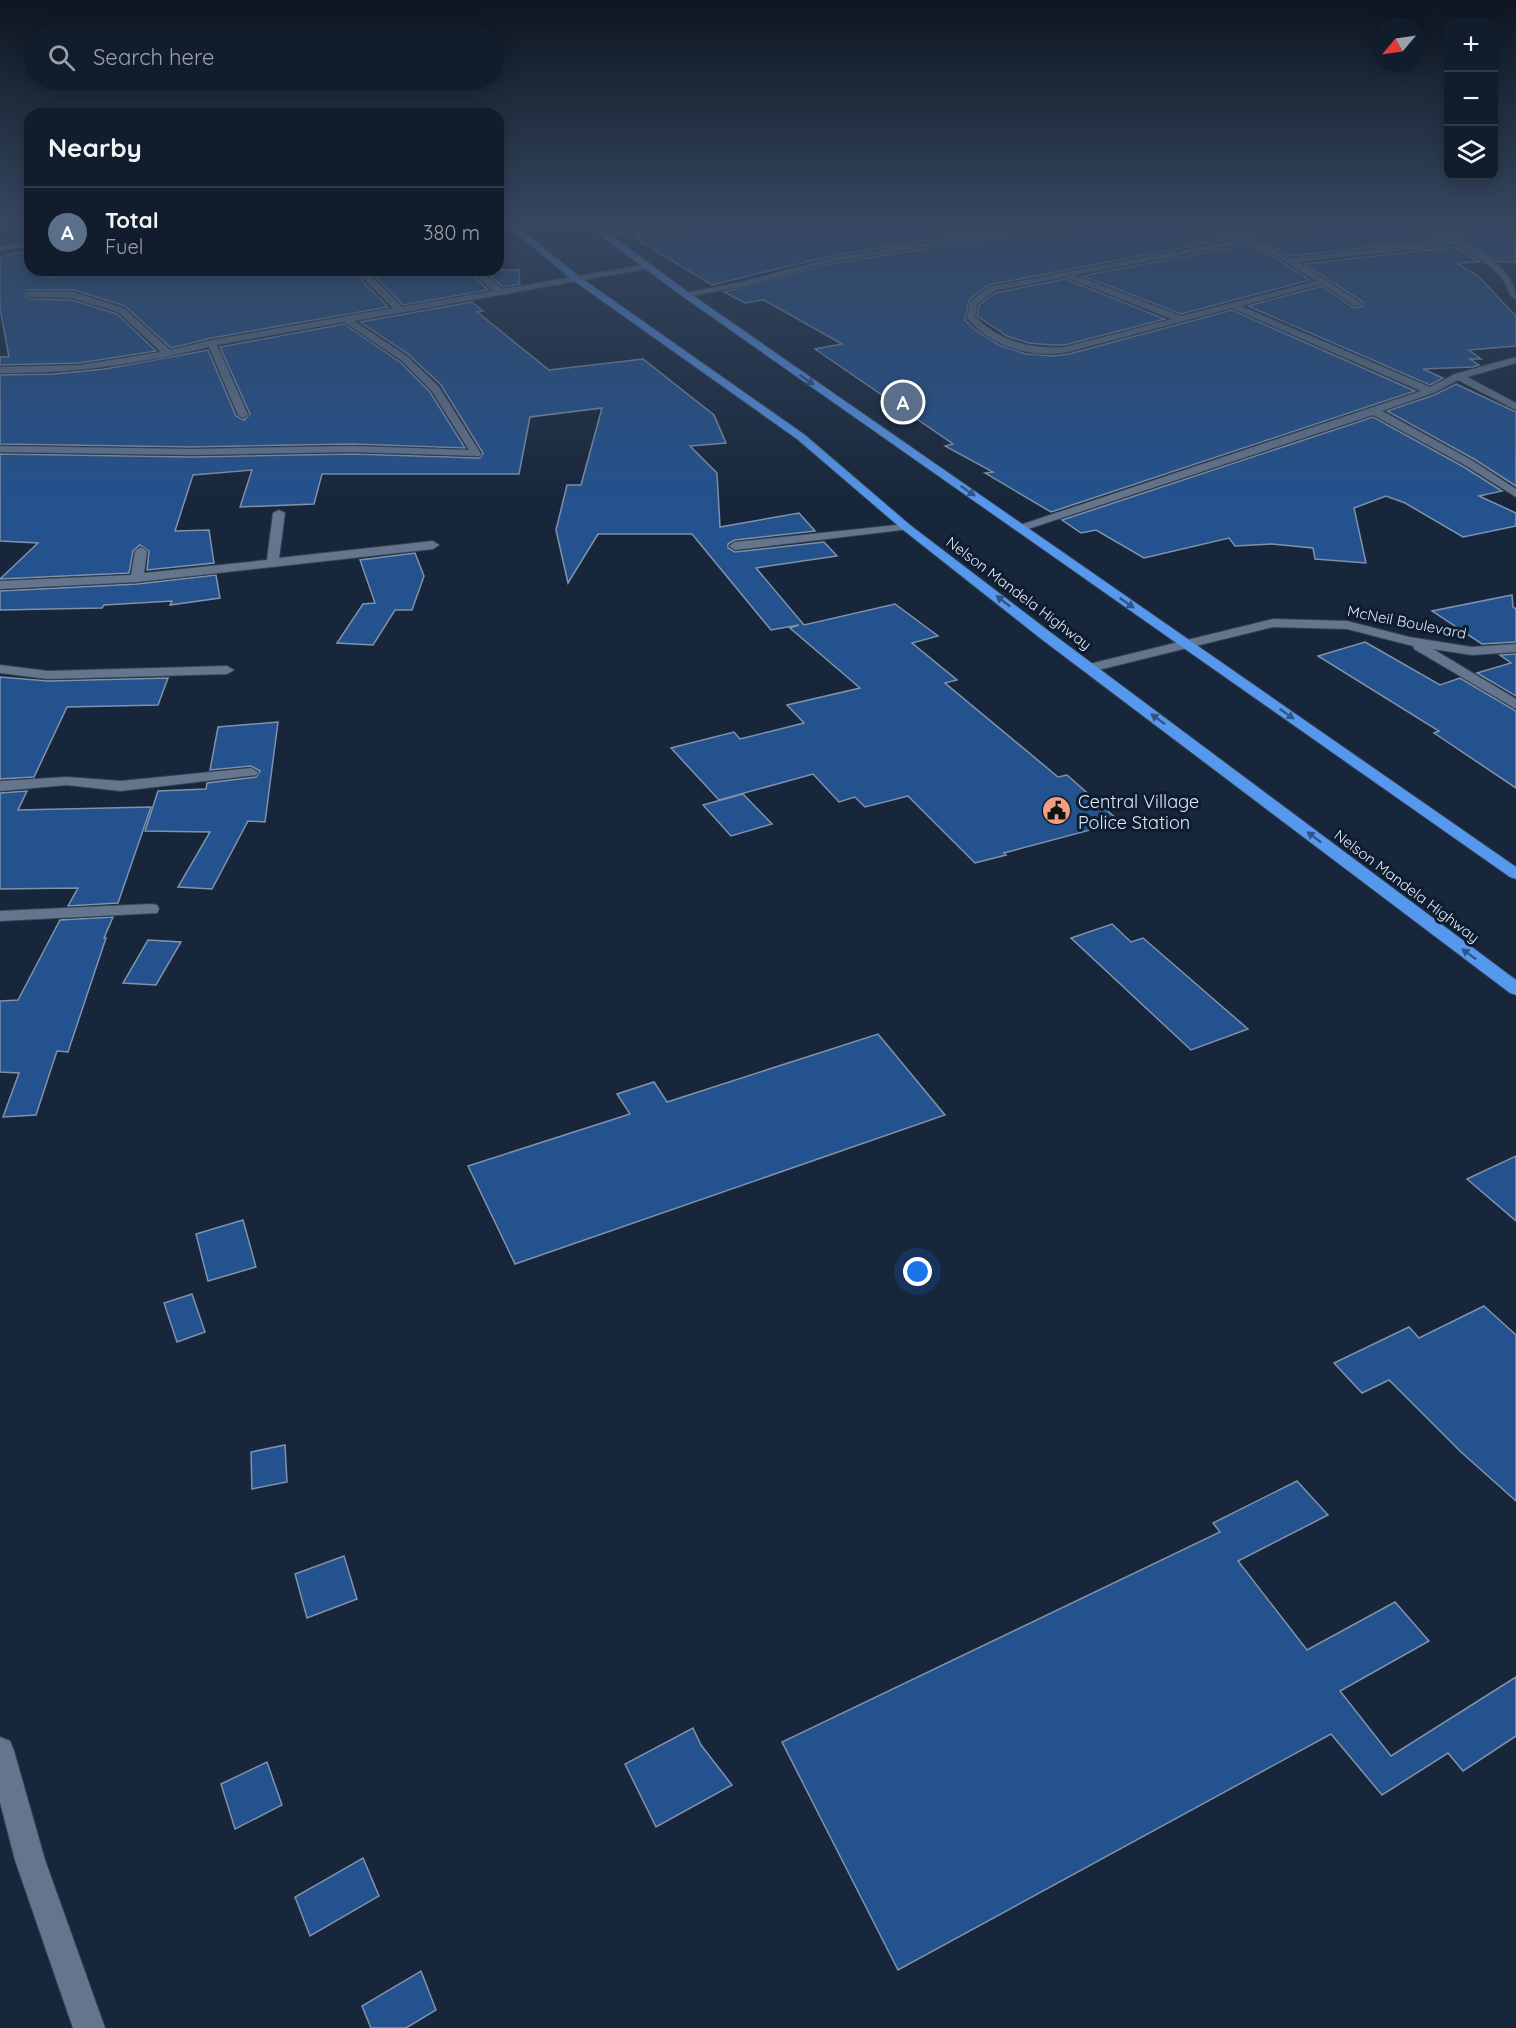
<!DOCTYPE html>
<html lang="en">
<head>
<meta charset="utf-8">
<style>
  :root { --surface:#111c2c; --page:#1a2534; --text:#f1f3f6; --muted:#9ca1a9; --line:#303a48; --accent:#8c9099 }
  body { margin:0; font-family:Quicksand,sans-serif; background:var(--page); color:var(--text) }
  .controls { position:absolute; right:18px; top:18px; display:grid; overflow:hidden; border-radius:12px; box-shadow:0 3px 15px #0003 }
  .controls button { width:54px; height:54px; display:grid; place-items:center; padding:0; border:0; border-bottom:2px solid var(--line); background:var(--surface); color:var(--text); font:30px sans-serif }
  .compass { position:absolute; left:1372px; top:18px; width:54px; height:54px; border-radius:50%; background:var(--surface); box-shadow:0 3px 15px #0003; rotate:241deg }
  .you { position:absolute; left:918px; top:1272px; width:21px; height:21px; margin:-15px; border:4px solid #fff; border-radius:50%; background:#1a73e8; box-shadow:0 0 0 9px #1a73e833 }
  .badge { display:grid; place-items:center; width:39px; height:39px; border-radius:50%; background:var(--accent); color:#fff; font-size:20px; font-weight:700 }
  .pin { position:absolute; translate:-50% -50%; border:3px solid #fff; box-shadow:0 2px 6px #0006 }
  .list { margin:0; padding:0; list-style:none }
  h2 { display:flex; justify-content:space-between; align-items:center; height:78px; margin:0; padding:0 24px; font-size:26px }
  h2 small { font-size:20px; font-weight:400; color:var(--muted) }
  .list li { display:grid; grid-template-columns:39px 1fr auto; gap:18px; align-items:center; box-sizing:border-box; height:90px; padding:0 24px; border-top:2px solid var(--line) }
  .list b { display:block; font-size:22px; white-space:nowrap }
  .list p { margin:0; font-size:20px; white-space:nowrap; color:var(--muted) }
  .list em { font-size:20px; font-style:normal; color:var(--muted) }
  .icon { flex:none; width:33px; height:33px; fill:none; stroke:currentColor; stroke-width:2; stroke-linecap:round; stroke-linejoin:round }
  .map { position:relative; flex:none; width:1516px; height:2028px; overflow:hidden }
  .search { position:absolute; background:var(--surface); box-shadow:0 3px 15px #0003; left:24px; top:24px; width:480px; height:66px; display:flex; align-items:center; gap:15px; box-sizing:border-box; padding:0 21px; border-radius:33px; color:var(--muted); font-size:22px }
  .panel { position:absolute; background:var(--surface); box-shadow:0 3px 15px #0003; left:24px; top:108px; width:480px; height:168px; border-radius:18px }
  .map>svg:first-child { display:block }
</style>
</head>
<body>
<div class="map">
<svg width="1516" height="2028" viewBox="0 0 1516 2028">
  <rect width="100%" height="100%" fill="#17263a"/>
  <!-- building -->
  <g fill="#24528e" stroke="#8092ab" stroke-width="1.5">
    <polygon points="718,221 1046,221 835,255 712,285 633,237 640,237 635,234"/>
    <polygon points="1133,221 1172,221 1189,228 1199,226 1228,239 988,285 969,300 965,320 975,330 999,345 1026,354 1054,356 1069,354 1232,310 1415,391 1051,512 985,473 993,472 945,446 953,444 815,349 842,344 764,300 745,303 724,292 835,263 1076,225 1114,225"/>
    <polygon points="1236,221 1249,226 1260,224 1276,230 1337,221 1403,221 1438,240 1291,256 1251,236 1216,223"/>
    <polygon points="1421,221 1516,221 1516,262 1498,262 1462,239"/>
    <polygon points="1245,245 1276,258 1310,280 1181,314 1083,276"/>
    <polygon points="1454,247 1480,262 1457,263 1478,276 1516,316 1516,346 1469,350 1481,359 1470,359 1479,365 1473,367 1423,369 1443,378 1430,385 1248,306 1322,286 1354,308 1363,306 1363,302 1304,264"/>
    <polygon points="30,250 30,270 47,270 44,274 51,278 70,270 361,270 363,282 388,307 212,338 171,348 125,306 74,290 27,290 25,296 29,299 72,300 117,314 156,351 80,363 0,365 0,357 9,357 0,308 0,257"/>
    <polygon points="373,270 469,270 488,290 403,305 374,276"/>
    <polygon points="483,270 519,270 520,284 503,287"/>
    <polygon points="1065,279 1165,319 1065,345 1052,345 1028,343 1007,336 977,316 979,305 995,293"/>
    <polygon points="472,302 483,311 477,312 549,370 643,359 714,415 726,443 690,446 717,473 720,527 799,513 815,531 735,540 728,544 728,548 735,552 824,542 837,556 756,568 804,625 895,604 938,636 912,643 957,680 945,683 1058,777 1067,775 1120,822 1004,853 1006,855 975,863 908,796 865,807 855,797 839,802 813,774 719,800 671,748 734,732 740,739 804,723 787,705 860,688 790,628 799,625 771,630 692,534 598,534 568,583 556,530 567,485 581,485 602,408 530,417 519,474 322,474 314,504 240,507 252,470 193,475 175,531 209,530 214,563 147,570 149,551 140,545 133,551 129,573 0,579 38,543 0,541 0,454 192,457 353,454 480,458 483,453 441,385 408,354 360,322"/>
    <polygon points="344,324 400,362 430,392 465,448 353,444 192,447 0,444 0,375 53,374 105,369 208,350 236,416 244,420 250,414 220,347"/>
    <polygon points="1456,384 1516,412 1516,486 1474,459 1387,411 1434,395"/>
    <polygon points="1373,417 1464,467 1502,491 1479,496 1516,513 1516,526 1463,537 1405,503 1386,496 1354,508 1366,563 1315,559 1313,548 1272,544 1235,546 1229,538 1144,558 1096,530 1081,533 1062,520"/>
    <polygon points="415,553 424,576 412,610 395,610 373,645 337,643 363,604 375,603 360,560"/>
    <polygon points="216,575 220,598 170,605 172,601 104,605 102,608 0,610 0,591 137,584"/>
    <polygon points="1512,595 1513,607 1516,609 1516,642 1482,644 1432,611"/>
    <polygon points="1365,642 1440,685 1460,678 1516,711 1516,788 1434,733 1439,731 1318,656"/>
    <polygon points="1516,654 1516,696 1477,673 1511,663 1500,655"/>
    <polygon points="0,677 48,681 168,678 158,705 67,707 34,777 0,779"/>
    <polygon points="278,722 265,822 248,821 212,889 178,887 210,832 145,831 158,791 206,789 207,783 256,777 260,771 251,766 210,770 218,727"/>
    <polygon points="27,791 18,810 151,807 118,903 68,906 78,888 0,889 0,793"/>
    <polygon points="743,794 772,824 731,836 703,805"/>
    <polygon points="113,917 104,938 106,938 68,1052 57,1051 36,1115 3,1117 19,1073 0,1072 0,1001 18,1000 60,920"/>
    <polygon points="1112,924 1131,942 1143,938 1248,1029 1191,1050 1071,938"/>
    <polygon points="148,940 181,942 156,985 123,983"/>
    <polygon points="878,1034 945,1115 515,1264 468,1166 630,1114 617,1094 654,1082 667,1102"/>
    <polygon points="1516,1156 1516,1221 1467,1179"/>
    <polygon points="243,1220 256,1267 208,1281 196,1234"/>
    <polygon points="192,1294 205,1332 177,1342 164,1303"/>
    <polygon points="1484,1306 1516,1335 1516,1501 1461,1452 1389,1380 1362,1393 1334,1363 1409,1327 1419,1338"/>
    <polygon points="285,1445 287,1482 252,1489 251,1452"/>
    <polygon points="1297,1481 1328,1515 1238,1561 1307,1650 1395,1602 1429,1641 1340,1691 1391,1756 1516,1677 1516,1736 1463,1771 1448,1753 1382,1795 1331,1734 898,1970 782,1742 1220,1532 1213,1523"/>
    <polygon points="344,1556 357,1599 307,1618 295,1574"/>
    <polygon points="693,1728 701,1745 732,1785 656,1827 625,1764"/>
    <polygon points="267,1762 282,1805 235,1829 221,1784"/>
    <polygon points="363,1858 379,1896 310,1936 295,1897"/>
    <polygon points="421,1971 436,2010 406,2028 371,2028 362,2006"/>
  </g>
  <g fill="none" stroke-linecap="round" stroke-linejoin="round">
    <defs>
      <g id="minor">
        <polygon points="684,221 706,221 604,236 600,234"/>
        <polygon points="1061,221 1118,221 1114,223 1076,223 835,261 745,286 685,297 681,294 745,281 835,257"/>
        <path d="M 1192,221 L 1203,221 L 1250,238 L 1291,258 L 1446,241 L 1405,221 L 1415,221 C 1447,235 1516,258 1516,300 C 1507,295 1507,283 1500,276 C 1487,263 1471,252 1454,245 L 1298,262 L 1362,304 L 1355,306 L 1322,284 L 1241,306 L 1430,387 L 1455,374 L 1516,357 L 1516,363 L 1467,377 L 1516,403 L 1516,410 L 1458,380 L 1433,393 L 1382,411 L 1473,461 L 1516,489 L 1516,497 L 1465,465 L 1373,415 L 1025,530 L 1017,530 L 1017,526 L 1421,391 L 1232,308 L 1068,352 C 1032,359 990,346 967,318 L 970,302 L 988,287 L 1236,240 ZM 1245,243 L 1277,256 L 1316,281 L 1181,316 L 1075,275 ZM 1065,277 L 1172,319 L 1065,347 C 1030,349 1001,342 975,317 L 977,304 L 994,291 Z"/>
        <polygon points="30,243 30,247 0,250 0,246"/>
        <path d="M 648,264 L 651,264 L 651,268 L 354,321 L 407,356 L 439,387 L 481,454 L 480,456 L 353,452 L 192,455 L 0,452 L 0,446 L 192,449 L 353,446 L 469,450 L 432,391 L 401,360 L 344,322 L 217,345 L 248,415 L 243,418 L 238,415 L 209,347 C 140,364 71,374 0,373 L 0,367 L 80,365 L 161,352 L 118,312 L 72,298 L 30,297 L 27,296 L 27,292 L 73,292 L 124,308 L 170,350 L 212,340 L 393,308 L 365,280 L 363,270 L 371,270 L 372,277 L 402,307 L 493,291 L 471,270 L 480,270 L 502,289 Z"/>
        <polygon points="52,270 68,270 50,276 46,273"/>
        <polygon points="279,510 285,513 279,558 433,541 439,545 433,549 137,582 0,589 0,581 131,575 135,551 141,547 147,551 144,573 267,560 273,513"/>
        <polygon points="906,524 910,525 910,529 735,550 729,546 735,542"/>
        <polygon points="1273,619 1347,621 1409,637 1472,647 1516,644 1516,652 1472,655 1433,649 1516,699 1516,709 1414,649 1413,646 1347,629 1273,627 1090,672 1083,668 1085,665"/>
        <polygon points="0,665 48,671 227,666 234,670 227,674 48,679 0,673"/>
        <polygon points="251,768 258,772 256,775 121,791 67,785 0,791 0,781 67,777 121,781"/>
        <polygon points="151,904 157,905 159,909 157,913 0,921 0,911"/>
        <polygon points="0,1737 10,1741 14,1751 45,1860 105,2028 73,2028 15,1860 0,1802"/>
      </g>
      <g id="highway">
        <polygon points="501,221 510,221 580,277 805,435 910,525 1050,632 1516,980 1516,995 1510,993 1040,638 902,529 797,439 574,281"/>
        <polygon points="587,221 595,221 607,232 688,292 1516,867 1516,879 1510,877 682,296 601,236"/>
      </g>
    </defs>
    <!-- minor casing -->
    <use href="#minor" stroke="#384353" stroke-width="2"/>
    <!-- highway casing -->
    <use href="#highway" stroke="#384353" stroke-width="2"/>
    <!-- minor -->
    <use href="#minor" fill="#64768d" fill-rule="evenodd"/>
    <!-- highway -->
    <use href="#highway" fill="#5798ef" fill-rule="evenodd"/>
  </g>
  <!-- one-way arrows -->
  <defs><path id="oneway-solid" d="M-6-.8H1V-3.2L6.5 0L1 3.2V.8H-6Z" transform="scale(1.5)"/></defs>
  <g fill="#2f5485">
    <use href="#oneway-solid" transform="translate(807 380) rotate(35)"/>
    <use href="#oneway-solid" transform="translate(968 491) rotate(35)"/>
    <use href="#oneway-solid" transform="translate(1003 601) rotate(-142)"/>
    <use href="#oneway-solid" transform="translate(1127 603) rotate(35)"/>
    <use href="#oneway-solid" transform="translate(1287 714) rotate(35)"/>
    <use href="#oneway-solid" transform="translate(1158 719) rotate(-143)"/>
    <use href="#oneway-solid" transform="translate(1314 837) rotate(-143)"/>
    <use href="#oneway-solid" transform="translate(1469 954) rotate(-143)"/>
  </g>
  <!-- sky -->
  <linearGradient id="sky" x2="0" y2="1"><stop stop-color="#0d1520"/><stop offset="0.44" stop-color="#364760"/><stop offset="1" stop-color="#364760" stop-opacity="0"/></linearGradient>
  <rect width="1516" height="505" fill="url(#sky)"/>
  <!-- icons -->
  <defs>
    <symbol id="civic-disc" viewBox="-11 -11 22 22"><circle r="9.5" fill="#f3a082" stroke="#0e1c2f"/><path d="M-.6-6.5H3V-4.5H.6V-3L4-1V1h2V6H-6V1h2V-1L-.6-3ZM-1.2 2.5V6h2.4V2.5Z" fill="#111"/></symbol>
  </defs>
  <g fill-rule="evenodd">
    <use href="#civic-disc" x="1040" y="794" width="33" height="33"/>
  </g>
  <g text-anchor="middle" dominant-baseline="central" stroke-width="6" stroke-linejoin="round" paint-order="stroke">
    <!-- far-street labels -->
    <g font-size="15" fill="#dfe9f6" stroke="#0e1c2f">
      <text transform="translate(1019 593) rotate(37)">Nelson Mandela Highway</text>
      <text transform="translate(1407 622) rotate(11)">McNeil Boulevard</text>
      <text transform="translate(1407 886) rotate(37)">Nelson Mandela Highway</text>
    </g>
    <!-- poi labels -->
    <g font-size="18" fill="#dfe9f6" stroke="#0e1c2f" text-anchor="start">
      <text x="1078" y="801">Central Village<tspan x="1078" dy="21">Police Station</tspan></text>
    </g>
  </g>
</svg>
<div class="controls">
<button>+</button>
<button>−</button>
<button><svg class="icon" aria-label="layers" viewBox="0 0 24 24"><path d="M12 4l9 5-9 5-9-5zM3 14l9 5 9-5"/></svg></button>
</div>
<svg class="compass" viewBox="-18 -18 36 36"><path d="M0-13l5 13h-10z" fill="#e53935"/><path d="M0 13l5-13h-10z" fill="#9ca1a9"/></svg>
<div class="you"></div>
<div class="pin badge" style="left:903px;top:402px;background:#5c6f8a">A</div>
<div class="search"><svg class="icon" aria-label="search" viewBox="0 0 24 24"><circle cx="10" cy="10" r="6"/><path d="M15 15l6 6"/></svg>Search here</div>
<section class="panel">
<h2>Nearby<small></small></h2>
<ul class="list">
<li><span class="badge" style="background:#5c6f8a">A</span><div><b>Total</b><p>Fuel</p></div><em>380 m</em></li>
</ul>
</section>
</div>
</body>
</html>
